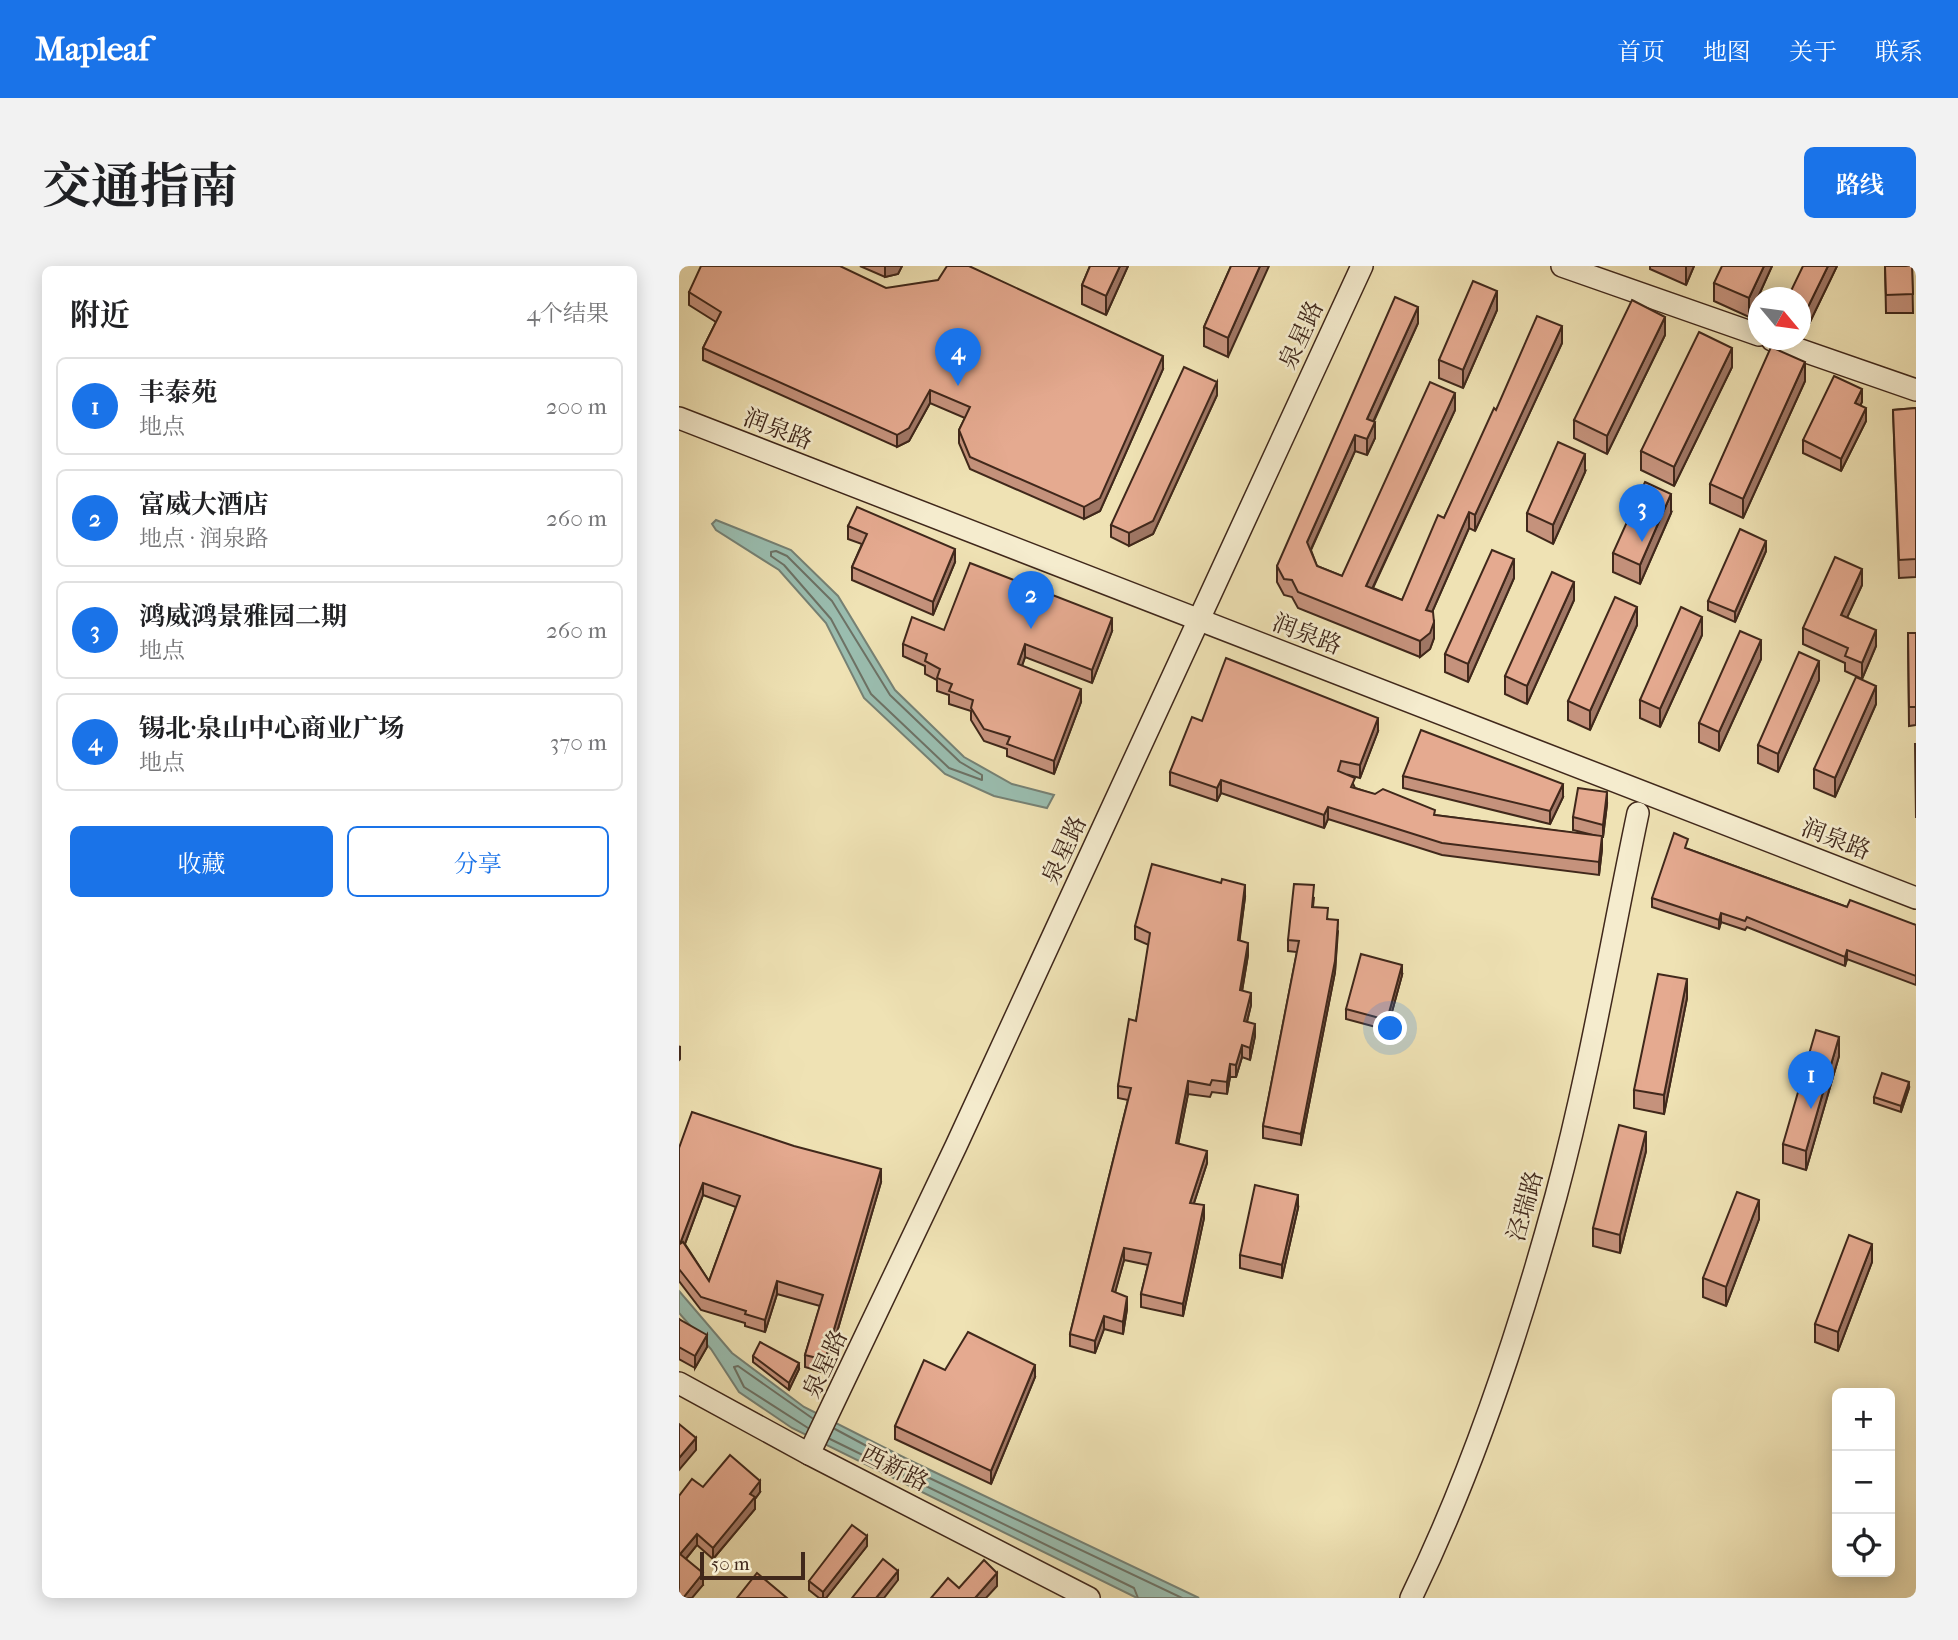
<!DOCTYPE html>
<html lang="zh">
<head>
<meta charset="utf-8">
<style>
  :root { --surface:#fff; --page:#f2f2f2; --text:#202124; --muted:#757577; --line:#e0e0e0; --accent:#1a73e8 }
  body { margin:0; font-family:"IM FELL French Canon","Noto Serif SC",serif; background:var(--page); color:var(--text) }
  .controls { position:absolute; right:21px; bottom:21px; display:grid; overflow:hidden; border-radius:10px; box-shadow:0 4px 18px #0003 }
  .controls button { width:63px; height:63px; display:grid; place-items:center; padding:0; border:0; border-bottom:2px solid var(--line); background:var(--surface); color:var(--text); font:35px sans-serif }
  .compass { position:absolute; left:1069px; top:21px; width:63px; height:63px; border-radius:50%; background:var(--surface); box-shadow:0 4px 18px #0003; rotate:119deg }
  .scale { position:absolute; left:21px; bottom:18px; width:105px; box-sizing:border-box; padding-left:7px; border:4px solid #40281b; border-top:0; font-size:19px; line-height:24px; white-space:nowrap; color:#40281b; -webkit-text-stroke:5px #f5ecce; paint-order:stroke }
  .you { position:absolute; left:712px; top:763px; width:24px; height:24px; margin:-18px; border:5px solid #fff; border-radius:50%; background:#1a73e8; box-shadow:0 0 0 10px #1a73e833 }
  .badge { display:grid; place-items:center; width:46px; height:46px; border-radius:50%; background:var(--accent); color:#fff; font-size:23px; font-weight:700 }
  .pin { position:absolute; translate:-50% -58px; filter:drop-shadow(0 2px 4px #0008) }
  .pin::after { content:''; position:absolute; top:37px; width:24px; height:21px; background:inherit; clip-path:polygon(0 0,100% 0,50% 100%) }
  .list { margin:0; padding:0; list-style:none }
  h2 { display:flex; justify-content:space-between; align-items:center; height:91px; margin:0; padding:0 28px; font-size:30px }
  h2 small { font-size:23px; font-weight:400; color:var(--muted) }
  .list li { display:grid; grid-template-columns:46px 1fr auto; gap:21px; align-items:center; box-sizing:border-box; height:98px; margin:0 14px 14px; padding:0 14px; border:2px solid var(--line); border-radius:10px }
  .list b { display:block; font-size:26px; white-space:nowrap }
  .list p { margin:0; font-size:23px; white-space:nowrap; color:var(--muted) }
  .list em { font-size:23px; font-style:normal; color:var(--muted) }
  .actions { display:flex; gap:14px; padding:21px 28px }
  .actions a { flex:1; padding:16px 0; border:2px solid var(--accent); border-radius:10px; text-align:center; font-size:24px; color:var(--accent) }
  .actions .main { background:var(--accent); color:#fff }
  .icon { flex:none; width:38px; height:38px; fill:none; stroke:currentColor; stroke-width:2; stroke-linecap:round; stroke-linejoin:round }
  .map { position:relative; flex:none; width:1237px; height:1332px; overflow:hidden; border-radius:10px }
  header { display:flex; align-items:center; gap:42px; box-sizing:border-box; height:98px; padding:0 35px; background:var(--accent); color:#fff }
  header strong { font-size:33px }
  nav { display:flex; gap:38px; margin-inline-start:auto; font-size:24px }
  .intro { display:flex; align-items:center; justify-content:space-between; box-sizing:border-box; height:168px; padding:0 42px }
  h1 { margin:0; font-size:49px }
  .button { padding:18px 32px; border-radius:10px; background:var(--accent); color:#fff; font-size:24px; font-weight:700 }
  main { display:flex; gap:42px; padding:0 42px }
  aside { flex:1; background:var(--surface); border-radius:10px; box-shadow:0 4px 18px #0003 }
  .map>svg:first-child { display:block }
</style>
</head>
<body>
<header>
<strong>Mapleaf</strong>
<nav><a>首页</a><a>地图</a><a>关于</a><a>联系</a></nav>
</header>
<div class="intro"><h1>交通指南</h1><a class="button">路线</a></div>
<main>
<aside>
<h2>附近<small>4个结果</small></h2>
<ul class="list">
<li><span class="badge">1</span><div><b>丰泰苑</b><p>地点</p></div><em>200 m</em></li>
<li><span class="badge">2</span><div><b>富威大酒店</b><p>地点 · 润泉路</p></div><em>260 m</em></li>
<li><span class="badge">3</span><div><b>鸿威鸿景雅园二期</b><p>地点</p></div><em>260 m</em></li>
<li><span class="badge">4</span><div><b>锡北·泉山中心商业广场</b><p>地点</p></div><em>370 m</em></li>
</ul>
<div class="actions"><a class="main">收藏</a><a>分享</a></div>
</aside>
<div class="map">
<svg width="1237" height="1332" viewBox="0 0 1237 1332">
  <rect width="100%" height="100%" fill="#efe2b4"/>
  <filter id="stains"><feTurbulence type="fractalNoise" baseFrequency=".00286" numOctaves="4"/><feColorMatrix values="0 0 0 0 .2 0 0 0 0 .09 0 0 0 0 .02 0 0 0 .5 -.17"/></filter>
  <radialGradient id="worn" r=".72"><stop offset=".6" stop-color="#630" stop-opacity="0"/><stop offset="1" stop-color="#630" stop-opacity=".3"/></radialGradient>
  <!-- water -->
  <g fill="#9abdaf" stroke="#768174" stroke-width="2">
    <polygon points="37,254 112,284 159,330 216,424 285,491 333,518 375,529 368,542 315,530 266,508 185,432 147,357 100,304 37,264 33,258"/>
    <polygon points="0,1025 53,1087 125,1141 226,1192 520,1332 458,1332 113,1162 60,1126 32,1083 0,1047"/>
  </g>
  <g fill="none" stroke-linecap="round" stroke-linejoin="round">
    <!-- shore -->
    <g stroke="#6d7265" stroke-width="2">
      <polygon points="97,285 108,290 153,335 211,429 281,496 303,509 303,514 270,502 192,428 152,353 105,299 92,290 92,286"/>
      <polyline points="129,1162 65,1121 55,1101 59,1100 133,1152"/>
      <polyline points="156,1163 223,1199 503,1332"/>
      <polyline points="151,1173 455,1322 459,1332"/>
    </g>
    <defs>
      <g id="secondary">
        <polyline points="883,0 1080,69"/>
        <polyline points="1093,74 1237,124"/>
        <polyline points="0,152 1237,632"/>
        <polyline points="0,1117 130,1188 410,1332"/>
        <polyline points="130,1188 277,880 683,0"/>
        <path d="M 732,1332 C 794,1205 840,1066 877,930 C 911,804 932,675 959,547"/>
      </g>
    </defs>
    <!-- secondary casing -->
    <use href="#secondary" stroke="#40281b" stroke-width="24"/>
    <!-- secondary -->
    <use href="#secondary" stroke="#f5ecce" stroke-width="21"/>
  </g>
  <!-- wall -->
  <g fill="#c5927c" stroke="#40281b" stroke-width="2" fill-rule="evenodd">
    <polygon points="181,0 223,0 219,8 206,11"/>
    <polygon points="411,0 449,0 427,49 403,38 403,19"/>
    <polygon points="552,0 549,91 525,80 525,61"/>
    <polygon points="971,0 1015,0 1007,19 971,3"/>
    <polygon points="1093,0 1070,51 1035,35 1035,17"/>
    <polygon points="1158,0 1129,60 1122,56 1122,32"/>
    <polygon points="1206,0 1233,0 1234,47 1207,47"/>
    <polygon points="207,22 484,103 421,245 405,253 291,203 280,177 280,164 286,152 251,137 230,175 218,181 24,94 24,82 37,56 10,39 10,26"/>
    <polygon points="818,44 784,122 760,112 760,94"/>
    <polygon points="739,57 695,155 696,172 688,189 676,185 632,284 638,300 663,310 776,144 694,322 723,334 765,252 817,144 883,77 796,265 790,262 753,346 755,372 751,383 741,391 619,342 613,331 605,329 598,316 598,300"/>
    <polygon points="986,69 928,188 895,172 895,154"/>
    <polygon points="1053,101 995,220 962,204 962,185"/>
    <polygon points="1126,115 1064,252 1031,237 1031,218"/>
    <polygon points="538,129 474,268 450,280 432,271 432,259"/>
    <polygon points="1183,136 1181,139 1187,155 1162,205 1124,187 1124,174"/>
    <polygon points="1237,142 1237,311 1220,312 1214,144"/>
    <polygon points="906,206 874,278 848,265 848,247"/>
    <polygon points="992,247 961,318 934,306 934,287"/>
    <polygon points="169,260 276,296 254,349 173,314 173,301 183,278 169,273"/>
    <polygon points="1087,285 1056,356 1029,344 1029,335"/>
    <polygon points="835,312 789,416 766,406 766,388"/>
    <polygon points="1183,319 1168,351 1197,380 1183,413 1166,405 1166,397 1124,378 1124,362"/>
    <polygon points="895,334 848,438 826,428 826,410"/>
    <polygon points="958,359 911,464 889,454 889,435"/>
    <polygon points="265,364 433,365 413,417 346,391 343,400 402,436 375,508 328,490 328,483 305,475 292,454 292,445 270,438 270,429 258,425 258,414 246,408 246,400 224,390 224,378"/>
    <polygon points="1229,367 1237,367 1237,459 1230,460"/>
    <polygon points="1023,369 981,461 961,452 961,434"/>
    <polygon points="1082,393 1040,485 1020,476 1020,457"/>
    <polygon points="1140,414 1099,506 1079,497 1079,479"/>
    <polygon points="1197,438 1156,531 1135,522 1135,503"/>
    <polygon points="523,455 699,465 681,512 670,509 676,522 756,549 918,570 894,564 894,551 928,538 924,571 923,571 923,583 920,609 763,589 649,553 645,562 542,527 538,535 491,519 491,506"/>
    <polygon points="724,510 884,531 871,558 724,522"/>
    <polygon points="1009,583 1168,641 1237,659 1237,719 1168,693 1166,700 1068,661 1066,664 1042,656 1040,663 973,641 973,632"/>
    <polygon points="566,631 560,675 569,689 563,725 572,739 568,756 576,770 571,794 563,791 557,811 551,811 548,828 533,826 531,831 509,828 499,878 528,897 515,937 525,952 504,1050 462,1041 462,1028 469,999 445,994 436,1026 448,1043 444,1068 425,1063 416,1087 391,1080 391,1068 449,834 439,832 439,820 457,755 470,679 456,673 456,660"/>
    <polygon points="635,631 634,641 649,653 659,665 656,706 622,879 584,872 584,860 618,686 609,685 609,674"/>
    <polygon points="723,709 708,764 667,753 667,743"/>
    <polygon points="1008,732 985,848 955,842 955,824"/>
    <polygon points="1160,790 1127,904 1104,897 1104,878"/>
    <polygon points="1230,822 1222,846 1195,837 1195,831"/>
    <path d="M 0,882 L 202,916 L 146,1107 L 126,1101 L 126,1089 L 141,1040 L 98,1028 L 86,1066 L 66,1060 L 66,1057 L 22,1044 L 0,1015 ZM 24,929 L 57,941 L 30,1015 L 6,978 Z"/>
    <polygon points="967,885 941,987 914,980 914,962"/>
    <polygon points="619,942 603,1012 561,1002 561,989"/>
    <polygon points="1080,953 1047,1040 1024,1031 1024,1012"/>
    <polygon points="1193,996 1159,1085 1136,1076 1136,1058"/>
    <polygon points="0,1053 28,1081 16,1102 0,1093"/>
    <polygon points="74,1090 120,1103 110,1124 74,1096"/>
    <polygon points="266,1104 356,1111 312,1218 216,1173 216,1160"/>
    <polygon points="24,1221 81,1226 76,1233 76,1243 34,1293 18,1279 7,1293 24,1319 0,1332 0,1230"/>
    <polygon points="188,1280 147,1332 140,1332 130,1324 130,1315"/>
  </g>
  <!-- shaded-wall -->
  <g fill="#a07765" stroke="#40281b" stroke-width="2">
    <polygon points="206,0 223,0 219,8 206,11"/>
    <polygon points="441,0 449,0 427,49 427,30"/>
    <polygon points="581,0 590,0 549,91 549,72"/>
    <polygon points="1007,0 1015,0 1007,19"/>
    <polygon points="1085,0 1093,0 1070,51 1070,32"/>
    <polygon points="1149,0 1158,0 1129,60 1129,41"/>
    <polygon points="818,25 818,44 784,122 784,104"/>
    <polygon points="739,41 739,57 688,169 688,153"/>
    <polygon points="986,51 986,69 928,188 928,170"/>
    <polygon points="883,60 883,77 796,265 796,249"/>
    <polygon points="1053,82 1053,101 995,220 995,201"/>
    <polygon points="484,90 484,103 421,245 405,253 405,241"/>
    <polygon points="1126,96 1126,115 1064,252 1064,233"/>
    <polygon points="538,116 538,129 474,268 450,280 450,267"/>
    <polygon points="1183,123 1183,136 1176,150 1176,137"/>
    <polygon points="251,124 251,137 230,175 218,181 218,169"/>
    <polygon points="776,127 776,144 687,336 687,320"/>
    <polygon points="1187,142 1187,155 1162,205 1162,193"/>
    <polygon points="696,156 696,172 688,189 688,173"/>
    <polygon points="676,169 676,185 628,292 628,276"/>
    <polygon points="906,188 906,206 874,278 874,259"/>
    <polygon points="992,228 992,247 961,318 961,299"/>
    <polygon points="790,246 790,262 747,360 747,344"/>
    <polygon points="1087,275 1087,285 1056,356 1056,346"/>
    <polygon points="276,283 276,296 254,349 254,336"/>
    <polygon points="835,293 835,312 789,416 789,398"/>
    <polygon points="1183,303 1183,319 1162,365 1162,349"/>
    <polygon points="895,316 895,334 848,438 848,420"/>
    <polygon points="958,341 958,359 911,464 911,445"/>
    <polygon points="1023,351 1023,369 981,461 981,443"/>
    <polygon points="433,352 433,365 413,417 413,404"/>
    <polygon points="755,356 755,372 751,383 741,391 741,375"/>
    <polygon points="1197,364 1197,380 1183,413 1183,397"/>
    <polygon points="1082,374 1082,393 1040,485 1040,466"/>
    <polygon points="346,378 346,391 339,411 339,398"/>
    <polygon points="1140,395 1140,414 1099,506 1099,488"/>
    <polygon points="1197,420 1197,438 1156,531 1156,512"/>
    <polygon points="402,423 402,436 375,508 375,495"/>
    <polygon points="699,452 699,465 681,512 681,499"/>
    <polygon points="542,514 542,527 538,535 538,522"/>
    <polygon points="884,518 884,531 871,558 871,545"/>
    <polygon points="928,526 928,538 924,571 924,559"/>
    <polygon points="649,541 649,553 645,562 645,549"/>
    <polygon points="923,570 923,583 920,609 920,596"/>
    <polygon points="566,619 566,631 559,687 559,674"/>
    <polygon points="1042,647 1042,656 1040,663 1040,654"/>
    <polygon points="659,654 656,706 622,879 622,868"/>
    <polygon points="569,677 569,689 561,737 561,724"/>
    <polygon points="1168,684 1168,693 1166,700 1166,691"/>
    <polygon points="723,699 723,709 708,764 708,754"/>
    <polygon points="1008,713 1008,732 985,848 985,829"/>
    <polygon points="572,727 572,739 565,767 565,755"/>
    <polygon points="576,758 576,770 571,794 571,782"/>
    <polygon points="1160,771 1160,790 1127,904 1127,885"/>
    <polygon points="563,779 563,791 557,811 557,799"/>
    <polygon points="1,780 1,793 0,794 0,782"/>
    <polygon points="551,798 551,811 548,828 548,816"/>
    <polygon points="509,815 509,828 497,889 497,877"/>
    <polygon points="1230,816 1230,822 1222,846 1222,840"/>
    <polygon points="967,866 967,885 941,987 941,969"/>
    <polygon points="528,885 528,897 511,949 511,937"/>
    <polygon points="202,903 202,916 146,1107 146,1094"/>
    <polygon points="24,917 24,929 1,991 1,978"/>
    <polygon points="619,929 619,942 603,1012 603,999"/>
    <polygon points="1080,934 1080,953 1047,1040 1047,1021"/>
    <polygon points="525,939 525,952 504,1050 504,1038"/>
    <polygon points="1193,978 1193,996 1159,1085 1159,1066"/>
    <polygon points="445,982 445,994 433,1038 433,1025"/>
    <polygon points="98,1015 98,1028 86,1066 86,1054"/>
    <polygon points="448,1031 448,1043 444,1068 444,1056"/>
    <polygon points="425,1050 425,1063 416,1087 416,1075"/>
    <polygon points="28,1069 28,1081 16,1102 16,1090"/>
    <polygon points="120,1097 120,1103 110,1124 110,1117"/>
    <polygon points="356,1099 356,1111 312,1218 312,1205"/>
    <polygon points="17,1172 17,1184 0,1204 0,1192"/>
    <polygon points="81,1215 81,1226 76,1233 76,1243 34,1293 34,1282 71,1228"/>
    <polygon points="18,1268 18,1279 1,1300 1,1288"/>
    <polygon points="188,1270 188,1280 147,1332 144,1332 144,1326"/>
    <polygon points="219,1305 219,1314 205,1332 197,1332"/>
    <polygon points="24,1307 24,1319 13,1332 4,1332"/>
    <polygon points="318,1307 318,1320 307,1332 296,1332"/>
  </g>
  <!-- building -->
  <g fill="#e5aa90" stroke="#40281b" stroke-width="2" fill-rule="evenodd">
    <polygon points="22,0 161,0 207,22 259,14 268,0 290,0 484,90 421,232 405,241 291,191 280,164 291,141 251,124 230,162 218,169 24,82 42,46 10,26"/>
    <polygon points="411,0 441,0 427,30 403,19"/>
    <polygon points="552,0 581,0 549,72 525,61"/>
    <polygon points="1043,0 1085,0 1070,32 1035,17"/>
    <polygon points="1124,0 1149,0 1129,41 1122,38 1122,32 1109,31"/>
    <polygon points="1206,0 1233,0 1234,28 1207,29"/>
    <polygon points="794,15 818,25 784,104 760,94"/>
    <polygon points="716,31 739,41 688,153 696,156 688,173 676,169 628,276 638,300 663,310 751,116 776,127 687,320 723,334 759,249 765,252 815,142 817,144 858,50 883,60 796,249 790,246 747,344 754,346 755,356 751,367 741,375 619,326 613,314 605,313 598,300"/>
    <polygon points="953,34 986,51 928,170 895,154"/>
    <polygon points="1020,66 1053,82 995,201 962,185"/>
    <polygon points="1092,81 1126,96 1064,233 1031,218"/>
    <polygon points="505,101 538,116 474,255 450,267 432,259"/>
    <polygon points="1155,110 1183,123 1176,137 1187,142 1162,193 1124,174"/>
    <polygon points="1237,142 1237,293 1220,294 1214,144"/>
    <polygon points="879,176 906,188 874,259 848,247"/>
    <polygon points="966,216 992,228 961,299 934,287"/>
    <polygon points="178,241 276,283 254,336 173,301 188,268 169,260"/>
    <polygon points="1061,263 1087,275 1056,346 1029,335"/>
    <polygon points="813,284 835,293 789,398 766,388"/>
    <polygon points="1156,291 1183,303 1162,349 1197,364 1183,397 1166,390 1169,382 1124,362"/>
    <polygon points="291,297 433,352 413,404 346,378 339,398 402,423 375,495 328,478 331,471 305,463 292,442 294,434 270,425 273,418 258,412 261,403 246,395 248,388 224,378 233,351 265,364"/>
    <polygon points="873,306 895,316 848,420 826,410"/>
    <polygon points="936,331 958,341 911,445 889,435"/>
    <polygon points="1002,341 1023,351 981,443 961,434"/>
    <polygon points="1061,365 1082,374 1040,466 1020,457"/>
    <polygon points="1229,367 1237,367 1237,441 1230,441"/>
    <polygon points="1120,386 1140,395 1099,488 1079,479"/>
    <polygon points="547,392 699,452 681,499 662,495 659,505 676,512 672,521 696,528 704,523 756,544 755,549 923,570 920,596 763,577 649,541 645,549 542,514 538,522 491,506 513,451 523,455"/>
    <polygon points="1177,411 1197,420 1156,512 1135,503"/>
    <polygon points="742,464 884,518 871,545 724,510"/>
    <polygon points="1236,478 1237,478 1237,552"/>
    <polygon points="899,522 928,526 924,559 894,551"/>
    <polygon points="995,567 1009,573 1006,582 1168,641 1171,634 1237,659 1237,710 1168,684 1166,691 1068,651 1066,655 1042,647 1040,654 973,632"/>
    <polygon points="473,598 542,617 543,613 566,619 559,674 569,677 561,724 572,727 565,755 576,758 571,782 563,779 557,799 551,798 548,816 533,814 531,819 509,815 497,877 528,885 511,937 525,939 504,1038 462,1028 472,987 445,982 433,1025 448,1031 444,1056 425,1050 416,1075 391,1068 452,822 439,820 450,753 457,755 471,667 456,660"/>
    <polygon points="615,618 635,619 633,641 649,642 648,653 659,654 656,695 622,868 584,860 620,675 609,674"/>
    <polygon points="682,688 723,699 708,754 667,743"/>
    <polygon points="979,708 1008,713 985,829 955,824"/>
    <polygon points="1137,764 1160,771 1127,885 1104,878"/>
    <polygon points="1203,807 1230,816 1222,840 1195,831"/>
    <path d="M 13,846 L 115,880 L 202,903 L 146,1094 L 126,1089 L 144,1029 L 98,1015 L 86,1054 L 66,1048 L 67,1045 L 22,1031 L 0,1003 L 0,882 ZM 24,917 L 61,930 L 30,1015 L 4,976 L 1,978 Z"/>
    <polygon points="940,859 967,866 941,969 914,962"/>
    <polygon points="576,919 619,929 603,999 561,989"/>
    <polygon points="1058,926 1080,934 1047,1021 1024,1012"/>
    <polygon points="1170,969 1193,978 1159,1066 1136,1058"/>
    <polygon points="0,1053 28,1069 16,1090 0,1081"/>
    <polygon points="289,1066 356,1099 312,1205 216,1160 245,1094 266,1104"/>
    <polygon points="81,1076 120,1097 110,1117 74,1090"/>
    <polygon points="0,1158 17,1172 0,1192"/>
    <polygon points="51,1189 81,1215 71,1228 76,1231 34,1282 18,1268 1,1288 24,1307 4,1332 0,1332 0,1230 13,1213 24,1221"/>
    <polygon points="173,1259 188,1270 144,1326 130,1315"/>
    <polygon points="204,1293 219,1305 197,1332 173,1332"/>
    <polygon points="305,1294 318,1307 296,1332 252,1332 269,1312 280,1322"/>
    <polygon points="78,1307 108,1332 58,1332"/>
  </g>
  <g text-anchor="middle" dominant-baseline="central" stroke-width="5" stroke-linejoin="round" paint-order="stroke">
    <!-- street labels -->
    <g font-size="24" fill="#40281b" stroke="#f5ecce">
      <text transform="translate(622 69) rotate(-65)">泉星路</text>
      <text transform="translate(99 163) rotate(21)">润泉路</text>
      <text transform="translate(628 368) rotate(21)">润泉路</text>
      <text transform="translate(1157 573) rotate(21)">润泉路</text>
      <text transform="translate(385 584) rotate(-65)">泉星路</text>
      <text transform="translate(846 940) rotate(-74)">泾瑞路</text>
      <text transform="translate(146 1098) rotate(-65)">泉星路</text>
      <text transform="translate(216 1202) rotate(27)">西新路</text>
    </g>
  </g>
  <rect width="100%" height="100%" filter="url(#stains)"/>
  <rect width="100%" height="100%" fill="url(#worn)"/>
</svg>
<div class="controls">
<button>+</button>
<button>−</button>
<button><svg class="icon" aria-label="locate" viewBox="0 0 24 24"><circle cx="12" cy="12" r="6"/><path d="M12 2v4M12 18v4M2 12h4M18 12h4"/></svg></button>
</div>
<svg class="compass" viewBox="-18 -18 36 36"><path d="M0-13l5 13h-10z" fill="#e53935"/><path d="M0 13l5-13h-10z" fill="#757577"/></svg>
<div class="scale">50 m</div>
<div class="you"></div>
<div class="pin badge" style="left:1132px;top:843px">1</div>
<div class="pin badge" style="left:352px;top:363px">2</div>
<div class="pin badge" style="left:963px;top:276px">3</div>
<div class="pin badge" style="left:279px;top:120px">4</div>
</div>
</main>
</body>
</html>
